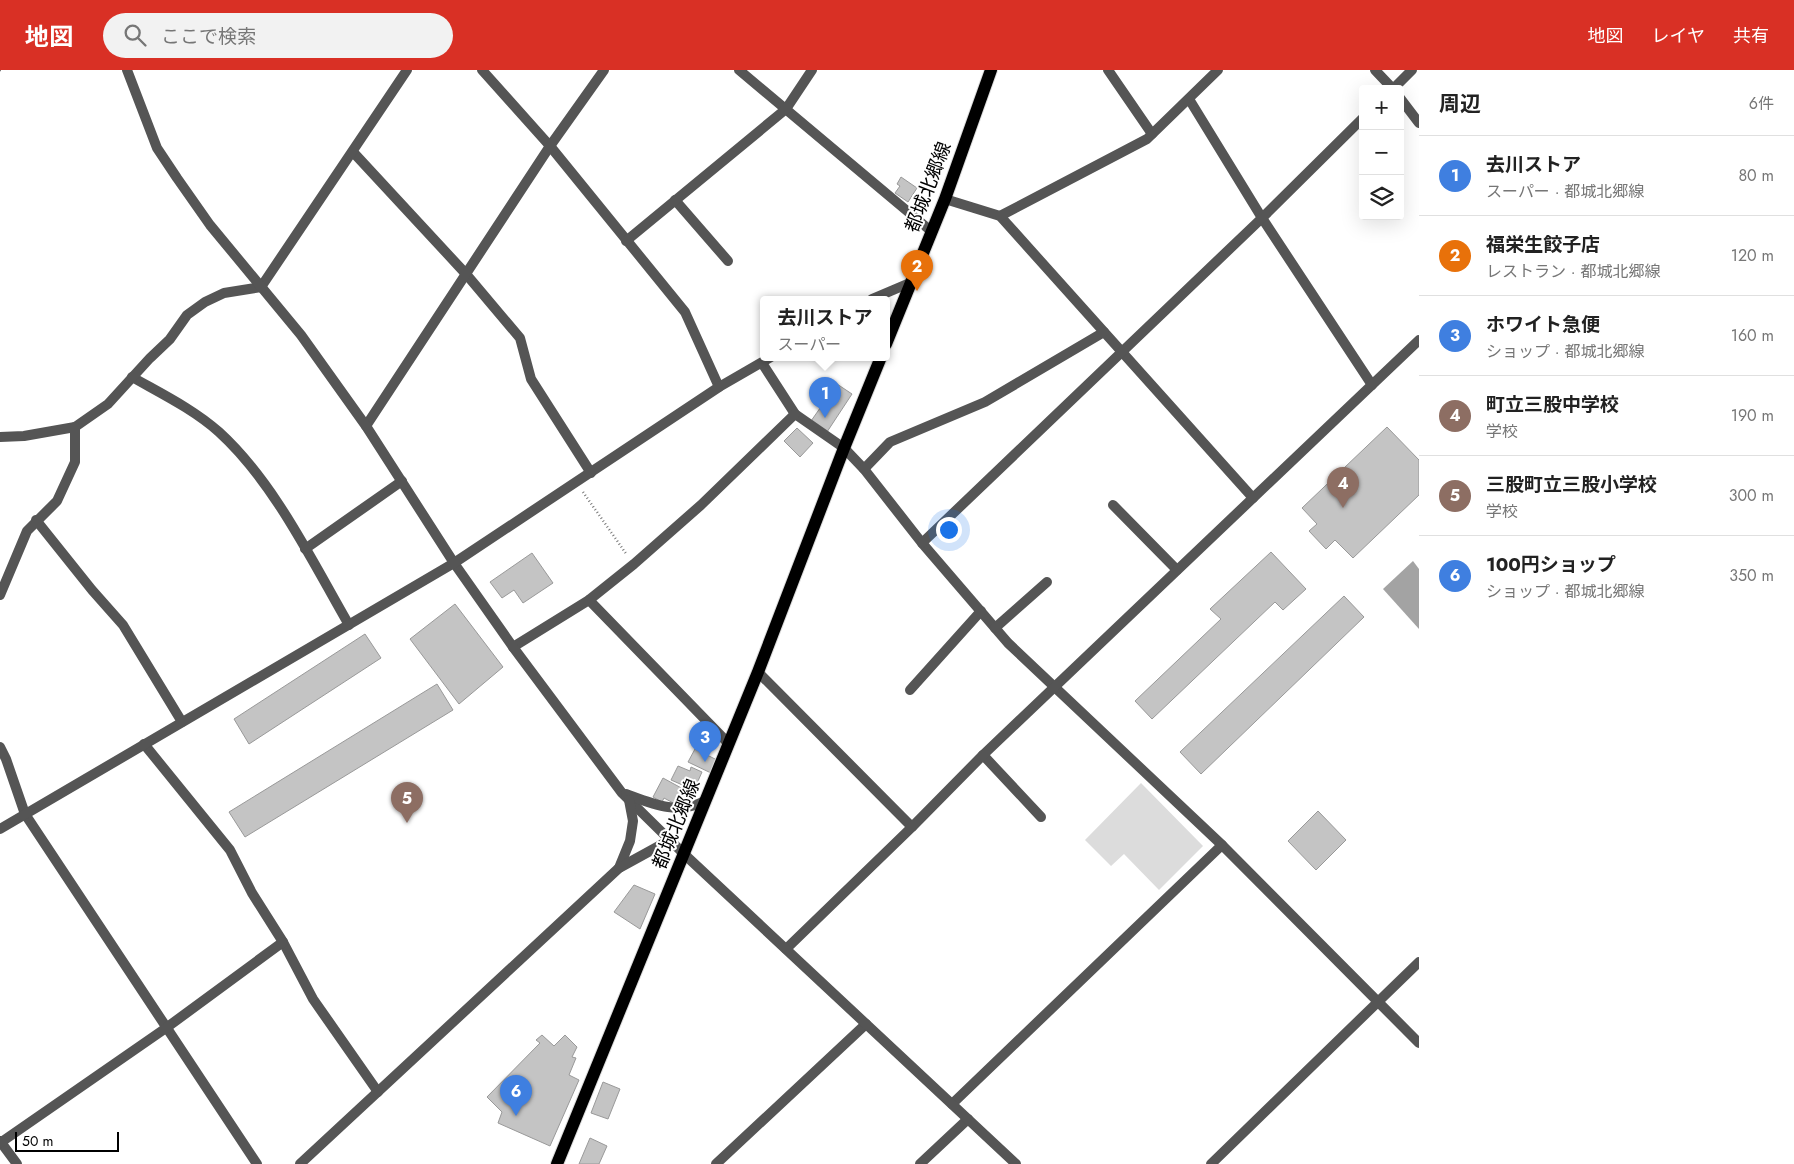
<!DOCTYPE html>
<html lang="ja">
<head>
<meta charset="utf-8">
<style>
  :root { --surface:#fff; --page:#f2f2f2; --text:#222; --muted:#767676; --line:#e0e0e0; --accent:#d93025 }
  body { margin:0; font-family:Jost,"Noto Sans JP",sans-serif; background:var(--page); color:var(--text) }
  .controls { position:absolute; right:15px; top:15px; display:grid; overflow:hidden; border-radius:5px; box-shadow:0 5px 20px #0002 }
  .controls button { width:45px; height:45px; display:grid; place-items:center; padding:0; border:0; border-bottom:1px solid var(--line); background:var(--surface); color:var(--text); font:25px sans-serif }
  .scale { position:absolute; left:15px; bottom:12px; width:104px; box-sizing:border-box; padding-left:5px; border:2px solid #000; border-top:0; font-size:14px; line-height:18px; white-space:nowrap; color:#000; -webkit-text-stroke:4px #fff; paint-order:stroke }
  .you { position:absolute; left:948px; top:459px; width:18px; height:18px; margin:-12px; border:4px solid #fff; border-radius:50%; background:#1a73e8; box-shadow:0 0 0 8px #1a73e833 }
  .badge { display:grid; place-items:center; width:32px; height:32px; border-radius:50%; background:var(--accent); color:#fff; font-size:16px; font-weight:700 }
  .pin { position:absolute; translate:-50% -41px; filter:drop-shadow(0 1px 2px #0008) }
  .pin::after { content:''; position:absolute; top:26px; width:18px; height:15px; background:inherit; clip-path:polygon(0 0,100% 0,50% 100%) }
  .popup { position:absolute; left:760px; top:226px; width:130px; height:65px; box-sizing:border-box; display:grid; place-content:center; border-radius:5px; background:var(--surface); filter:drop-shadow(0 1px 4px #0005); font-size:16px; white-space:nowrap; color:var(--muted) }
  .popup b { font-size:19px; color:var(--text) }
  .popup::after { content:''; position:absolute; left:50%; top:100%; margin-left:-10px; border:10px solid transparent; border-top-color:var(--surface) }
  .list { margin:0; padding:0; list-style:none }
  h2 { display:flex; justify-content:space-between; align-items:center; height:65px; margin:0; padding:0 20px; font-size:21px }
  h2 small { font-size:16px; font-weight:400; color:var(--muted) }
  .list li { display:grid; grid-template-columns:32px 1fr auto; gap:15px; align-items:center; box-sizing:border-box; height:80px; padding:0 20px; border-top:1px solid var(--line) }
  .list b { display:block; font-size:19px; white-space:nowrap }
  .list p { margin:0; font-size:16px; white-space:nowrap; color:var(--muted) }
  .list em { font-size:16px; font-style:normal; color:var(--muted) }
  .icon { flex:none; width:28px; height:28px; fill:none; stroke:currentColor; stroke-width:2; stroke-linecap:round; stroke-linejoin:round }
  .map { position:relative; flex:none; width:1419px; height:1094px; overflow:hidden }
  header { display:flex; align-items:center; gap:30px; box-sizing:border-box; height:70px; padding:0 25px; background:var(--accent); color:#fff }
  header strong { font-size:24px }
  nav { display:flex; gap:28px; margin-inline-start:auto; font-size:18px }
  .search { width:350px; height:45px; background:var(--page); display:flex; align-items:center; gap:12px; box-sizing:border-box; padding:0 18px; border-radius:28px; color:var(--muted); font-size:19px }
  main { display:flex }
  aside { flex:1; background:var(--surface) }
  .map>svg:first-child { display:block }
</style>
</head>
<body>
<header>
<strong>地図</strong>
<div class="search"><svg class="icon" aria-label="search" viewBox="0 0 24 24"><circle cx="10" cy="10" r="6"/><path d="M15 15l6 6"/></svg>ここで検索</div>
<nav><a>地図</a><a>レイヤ</a><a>共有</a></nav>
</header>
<main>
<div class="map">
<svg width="1419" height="1094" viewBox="0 0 1419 1094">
  <rect width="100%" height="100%" fill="#fff"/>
  <!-- green -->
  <polygon fill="#dcdcdc" points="1141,713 1203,776 1159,820 1124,784 1111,796 1085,770"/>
  <!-- water -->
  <polygon fill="#a3a3a3" points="1413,491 1419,499 1419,559 1383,519"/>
  <!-- building -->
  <g fill="#c4c4c4" stroke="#999">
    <polygon points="901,107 917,118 908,132 895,123 900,116 897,114"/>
    <polygon points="837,314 852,324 827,362 811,351"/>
    <polygon points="1387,357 1419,390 1419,425 1353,488 1335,470 1326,479 1309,461 1317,454 1302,438"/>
    <polygon points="797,358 813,373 800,387 784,371"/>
    <polygon points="1271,482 1306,519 1283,540 1275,532 1152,649 1135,631 1221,549 1210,539"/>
    <polygon points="532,483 553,513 523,533 514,520 502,528 490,512"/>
    <polygon points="1344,526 1364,547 1201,704 1180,682"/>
    <polygon points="455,534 503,597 459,634 410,569"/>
    <polygon points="365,564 381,588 249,674 234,649"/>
    <polygon points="437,614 453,640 245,767 229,742"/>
    <polygon points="695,679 717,690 711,703 688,692"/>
    <polygon points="678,696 690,701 691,697 702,702 694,720 671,710"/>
    <polygon points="663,708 685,720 677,735 664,728 662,732 653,727"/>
    <polygon points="1318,741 1346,770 1316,800 1288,771"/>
    <polygon points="634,815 655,824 640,859 614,842"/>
    <polygon points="542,965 554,976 565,965 577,977 572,987 576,988 569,1005 579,1010 550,1076 498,1053 502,1042 487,1027 540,973 536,970"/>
    <polygon points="603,1012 620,1019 608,1049 591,1043"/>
    <polygon points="590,1068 607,1076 599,1094 579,1094"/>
  </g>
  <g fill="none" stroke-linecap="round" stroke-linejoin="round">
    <defs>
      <g id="primary">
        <polyline points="886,274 945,129 991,0"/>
        <polyline points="557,1094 758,602 844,378 881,287"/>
      </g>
    </defs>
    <!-- primary casing -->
    <use href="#primary" stroke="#dbdbdb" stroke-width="14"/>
    <!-- path -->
    <g stroke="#777" stroke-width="2.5" stroke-dasharray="1 2.5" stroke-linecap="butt">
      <polyline points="0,0 1,0"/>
      <polyline points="583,422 627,485"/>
    </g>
    <!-- minor -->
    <g stroke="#555" stroke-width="10">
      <polyline points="482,0 550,76 685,242 719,317"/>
      <polyline points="739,0 931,161"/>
      <polyline points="1108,0 1152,64"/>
      <polyline points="1393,19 1412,0"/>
      <polyline points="1189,29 1262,148 1372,315"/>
      <polyline points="353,82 466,204 520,268 531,309 591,403"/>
      <polyline points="945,129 1000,146 1253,428"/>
      <polyline points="675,130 728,191"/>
      <polyline points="1000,146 1147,69 1218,0"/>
      <polyline points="626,171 786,39 812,0"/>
      <polyline points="762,293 795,344 844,378 864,399 922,473 1008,573 1222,775 1419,973"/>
      <path d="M 132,307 C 162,324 193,339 219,362 C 274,412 312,491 349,555"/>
      <polyline points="366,356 550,76 604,0"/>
      <polyline points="0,367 24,366 75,357 108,334 150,288 170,269 187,245 205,232 224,223 261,217 407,0"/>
      <polyline points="864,399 890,372 985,332 1104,262"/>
      <polyline points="1113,435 1177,500"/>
      <polyline points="36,450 92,520 123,555 182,652"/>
      <polyline points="922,473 1262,148 1363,48"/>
      <polyline points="305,479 402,411"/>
      <polyline points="0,525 27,461 57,431 75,392 75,357"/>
      <polyline points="589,530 728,673"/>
      <polyline points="995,558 1047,512"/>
      <polyline points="513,577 589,530 634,494 701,435 795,344"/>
      <polyline points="758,602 912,757"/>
      <polyline points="910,620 981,541"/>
      <polyline points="144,674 230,780 252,823 283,872 313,929 378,1022"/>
      <polyline points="0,677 6,689 25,744 257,1094"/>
      <polyline points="983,685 1041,747"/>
      <polyline points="786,879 912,757 983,685 1419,270"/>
      <polyline points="952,1034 1222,775"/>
      <polyline points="0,1071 17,1094"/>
      <polyline points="0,1073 166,958 283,872"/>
      <polyline points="716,1094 866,954"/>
      <polyline points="920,1094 968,1049"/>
    </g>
    <!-- tertiary -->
    <g stroke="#555" stroke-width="10">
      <polyline points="127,0 157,78 177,108 210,155 301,265 366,356 454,493 513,577 622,723 684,784 1016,1094"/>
      <polyline points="1375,0 1393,19"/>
      <polyline points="1400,28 1419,53"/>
      <polyline points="872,229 912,212"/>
      <path d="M 626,724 C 653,734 677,745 705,731"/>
      <polyline points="0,759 454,493 719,317 771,287"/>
      <polyline points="619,798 630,771 633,751 629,730"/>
      <polyline points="300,1094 619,798 670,770"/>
      <polyline points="1211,1094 1419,892"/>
    </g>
    <!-- primary -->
    <use href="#primary" stroke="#000" stroke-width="12"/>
  </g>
  <g text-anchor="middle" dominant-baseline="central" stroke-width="4" stroke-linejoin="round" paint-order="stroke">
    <!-- street labels -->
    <g font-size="19" fill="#000" stroke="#fff">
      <text transform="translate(928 117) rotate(-69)">都城北郷線</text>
      <text transform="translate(676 754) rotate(-68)">都城北郷線</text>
    </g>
  </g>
</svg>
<div class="controls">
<button>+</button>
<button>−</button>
<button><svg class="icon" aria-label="layers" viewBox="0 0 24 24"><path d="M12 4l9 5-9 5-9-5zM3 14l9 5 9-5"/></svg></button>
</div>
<div class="scale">50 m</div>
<div class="you"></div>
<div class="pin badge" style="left:825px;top:348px;background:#3f7fe0">1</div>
<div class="popup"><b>去川ストア</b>スーパー</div>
<div class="pin badge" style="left:917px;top:221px;background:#e8710a">2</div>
<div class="pin badge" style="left:705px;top:692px;background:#3f7fe0">3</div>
<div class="pin badge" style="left:1343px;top:438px;background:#8d6e63">4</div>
<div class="pin badge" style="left:407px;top:753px;background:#8d6e63">5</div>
<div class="pin badge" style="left:516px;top:1046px;background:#3f7fe0">6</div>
</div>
<aside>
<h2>周辺<small>6件</small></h2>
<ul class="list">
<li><span class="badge" style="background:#3f7fe0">1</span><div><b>去川ストア</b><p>スーパー · 都城北郷線</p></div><em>80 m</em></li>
<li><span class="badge" style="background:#e8710a">2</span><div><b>福栄生餃子店</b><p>レストラン · 都城北郷線</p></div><em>120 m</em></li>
<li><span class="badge" style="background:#3f7fe0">3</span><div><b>ホワイト急便</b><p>ショップ · 都城北郷線</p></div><em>160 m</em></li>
<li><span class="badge" style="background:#8d6e63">4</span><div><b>町立三股中学校</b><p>学校</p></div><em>190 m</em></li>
<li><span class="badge" style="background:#8d6e63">5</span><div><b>三股町立三股小学校</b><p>学校</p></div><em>300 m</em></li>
<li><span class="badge" style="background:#3f7fe0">6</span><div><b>100円ショップ</b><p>ショップ · 都城北郷線</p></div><em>350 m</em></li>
</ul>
</aside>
</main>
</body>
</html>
